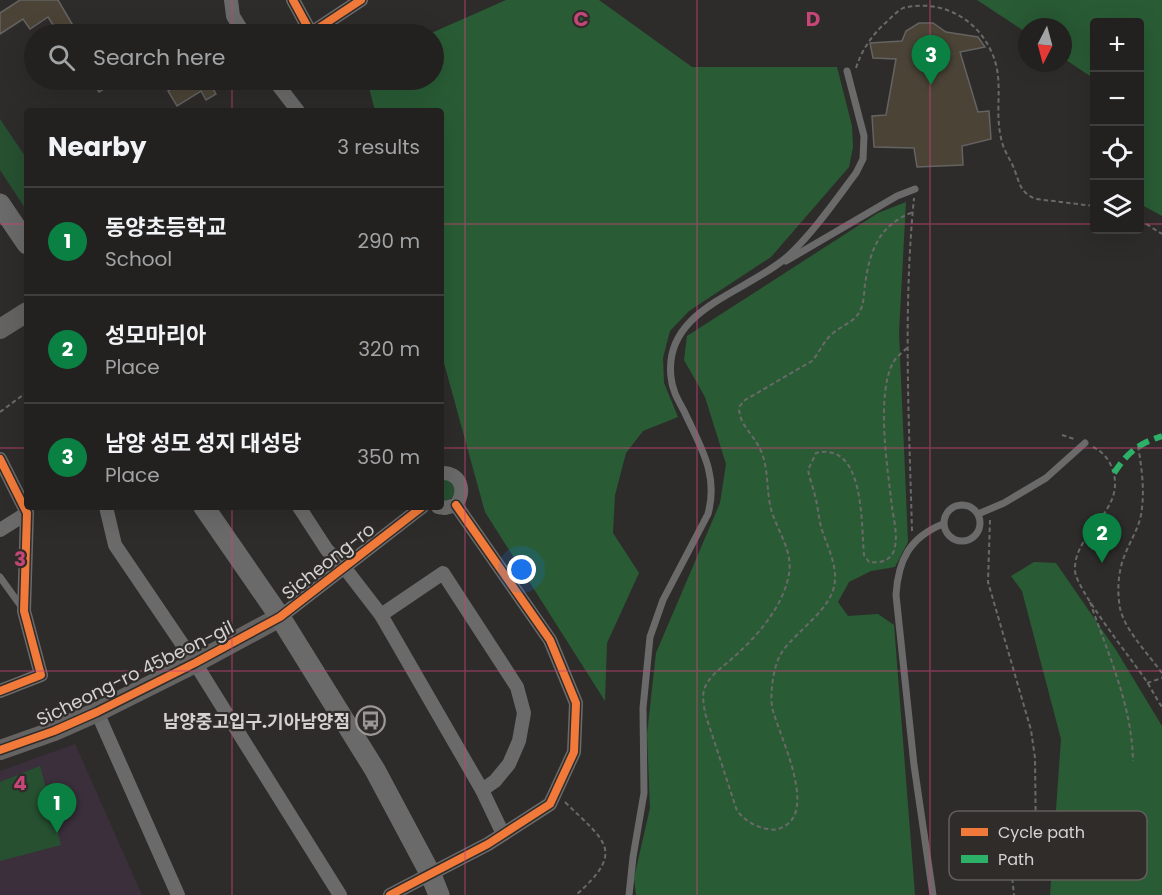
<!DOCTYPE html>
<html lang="en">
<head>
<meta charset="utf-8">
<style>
  :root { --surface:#222120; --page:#2e2e2d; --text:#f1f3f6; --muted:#a2a3a5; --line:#3f3e3e; --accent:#0b8043 }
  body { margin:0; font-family:Poppins,"Noto Sans KR",sans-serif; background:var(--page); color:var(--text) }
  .controls { position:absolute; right:18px; top:18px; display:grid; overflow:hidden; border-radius:6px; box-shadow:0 6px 24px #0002 }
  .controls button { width:54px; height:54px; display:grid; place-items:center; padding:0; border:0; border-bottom:2px solid var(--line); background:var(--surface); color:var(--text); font:30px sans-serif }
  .compass { position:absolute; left:1018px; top:18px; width:54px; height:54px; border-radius:50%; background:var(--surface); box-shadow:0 6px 24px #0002; rotate:186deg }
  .you { position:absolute; left:522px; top:570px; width:21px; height:21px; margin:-15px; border:4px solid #fff; border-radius:50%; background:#1a73e8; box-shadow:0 0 0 9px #1a73e833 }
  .badge { display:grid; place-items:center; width:39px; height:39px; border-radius:50%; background:var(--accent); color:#fff; font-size:20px; font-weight:700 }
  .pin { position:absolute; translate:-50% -50px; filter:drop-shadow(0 2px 3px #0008) }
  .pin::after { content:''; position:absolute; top:32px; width:21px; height:18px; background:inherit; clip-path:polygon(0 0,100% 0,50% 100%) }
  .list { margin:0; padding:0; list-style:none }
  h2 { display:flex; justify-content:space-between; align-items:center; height:78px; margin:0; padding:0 24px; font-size:26px }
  h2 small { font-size:20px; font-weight:400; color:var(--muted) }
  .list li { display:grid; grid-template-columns:39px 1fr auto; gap:18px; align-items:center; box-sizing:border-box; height:108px; padding:0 24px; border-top:2px solid var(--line) }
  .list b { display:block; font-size:22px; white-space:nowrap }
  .list p { margin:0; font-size:20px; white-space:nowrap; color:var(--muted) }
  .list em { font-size:20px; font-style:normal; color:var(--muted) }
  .icon { flex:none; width:33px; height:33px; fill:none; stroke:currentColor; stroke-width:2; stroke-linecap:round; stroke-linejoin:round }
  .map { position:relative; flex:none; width:1162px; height:895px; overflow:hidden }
  .search { position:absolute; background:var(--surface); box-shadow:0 6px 24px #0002; left:24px; top:24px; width:420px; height:66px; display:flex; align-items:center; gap:15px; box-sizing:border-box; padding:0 21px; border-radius:33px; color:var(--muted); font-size:22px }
  .panel { position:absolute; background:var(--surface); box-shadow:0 6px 24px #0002; left:24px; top:108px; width:420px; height:402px; border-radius:6px }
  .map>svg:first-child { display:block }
</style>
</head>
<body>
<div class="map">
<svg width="1162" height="895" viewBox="0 0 1162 895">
  <rect width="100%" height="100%" fill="#2e2c2b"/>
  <!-- education -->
  <polygon fill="#3a2f3b" points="75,744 142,895 0,895 0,771"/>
  <!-- green -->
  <g fill="#275031">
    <polygon points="0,119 27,159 27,211 0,170"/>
    <path d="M 441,480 L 449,480 C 459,489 456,501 441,502 Z"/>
    <polygon points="40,766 61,845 0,861 0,782"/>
  </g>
  <!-- forest -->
  <g fill="#295c35">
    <polygon points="506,0 599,0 692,67 837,67 852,126 853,147 849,167 771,257 689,311 670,331 663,358 664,383 678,417 643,431 626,453 615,495 613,533 639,573 607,643 605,701 485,512 441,352 441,111 375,111 367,80 434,80 434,34 429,34"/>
    <polygon points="977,0 1162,0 1162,216 1140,204 1140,22 1094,22 1094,96 1090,76 1063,58 1063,27 1027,27 1027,33"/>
    <polygon points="906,202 899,332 908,542 895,567 871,571 849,582 838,602 848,616 878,614 894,625 915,895 636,895 634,878 650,808 647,734 656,653 720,503 726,464 705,397 684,360 687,336 878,213"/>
    <polygon points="1034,562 1056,563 1116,650 1162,726 1162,895 1050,895 1061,739 1022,591 1011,576"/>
  </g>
  <!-- building -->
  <g fill="#4b4336" stroke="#646362" stroke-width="1.5">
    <polygon points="20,0 58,0 78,34 59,34 48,17 30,29 23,19 0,34 0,13"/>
    <polygon points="919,23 933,23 946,32 978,37 985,47 960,52 978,112 989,111 991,139 962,146 963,165 917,167 914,148 874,147 872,116 886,115 896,59 873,58 870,43 902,41 906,31"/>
    <polygon points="91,80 119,80 99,92"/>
    <polygon points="185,80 208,80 216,94 206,100 201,91 177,106 168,91"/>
  </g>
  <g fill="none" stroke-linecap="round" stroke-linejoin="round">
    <!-- path -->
    <g stroke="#6a6969" stroke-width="2" stroke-dasharray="4.5 3" stroke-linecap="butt">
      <path d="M 856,68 C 861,52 870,38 882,26 C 889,20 896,12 903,8 C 935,0 967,13 985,40 C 1008,75 993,102 1001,138 C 1003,150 1011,160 1015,171 C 1020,185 1021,193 1036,199 L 1094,206"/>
      <polyline points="1140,220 1162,234"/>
      <path d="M 907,348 C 903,352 897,356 894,361 C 875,393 888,471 892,507 C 894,521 899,539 893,553 C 888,562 878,563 869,562 L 864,555 C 861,524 865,441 816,453 L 808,470 C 810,480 814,490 816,500 C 818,509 819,518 821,527 C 826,544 836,561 835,580 C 834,608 797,630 782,652 C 776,661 773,676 772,687 C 771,695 771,707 774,714 C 781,738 812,802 789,823 C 783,828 776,831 768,829 C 755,827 746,821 737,811 L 705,713 C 704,706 702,697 704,690 C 708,676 724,666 734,657 C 758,635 783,607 789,574 C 793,550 777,531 771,509 C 766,490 769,469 761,451 C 754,434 739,426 739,407 L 745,400 L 812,361 C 818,354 822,345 828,338 C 837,327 853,324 860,311 C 864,304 864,293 865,284 C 870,250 879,225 913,212"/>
      <polyline points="0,412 27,392"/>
      <polyline points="1062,435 1074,439"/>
      <path d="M 1138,446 C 1142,469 1145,492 1141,515 C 1138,530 1129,543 1124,557 C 1118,572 1117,592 1120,608 C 1124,629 1149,655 1162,673"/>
      <path d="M 1093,447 C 1103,452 1110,460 1113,471 C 1126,512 1073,532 1075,571 C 1076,589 1132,660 1145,679 C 1151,688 1156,698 1162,707"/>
      <polyline points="990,520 988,582 1031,730 1035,758 1036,845 1009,847 1014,895"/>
      <path d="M 912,531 C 909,420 903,309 914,198"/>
      <path d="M 1090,602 C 1108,654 1132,705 1133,761"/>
      <polyline points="1147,683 1162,678"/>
      <path d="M 565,802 C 604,841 627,850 576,895"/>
    </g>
    <!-- lane -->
    <g stroke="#6a6a6a" stroke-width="7">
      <polyline points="786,261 897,196 915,189"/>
      <circle cx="962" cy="523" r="18"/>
      <polyline points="978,514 1004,503 1046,478 1085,443"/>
      <polyline points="0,577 23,609"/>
      <path d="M 629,895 L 633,857 L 644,793 L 643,708 L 650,637 L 663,600 L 708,514 C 719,474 700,446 684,411 C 678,400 672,390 671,377 C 663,309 746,293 787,257 C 813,233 835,201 856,173 L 863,159 L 864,136 L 847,71"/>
      <path d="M 933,895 L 914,765 L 896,595 C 898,560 910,537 943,524"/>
    </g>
    <!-- street -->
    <g stroke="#6a6a6a" stroke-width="14">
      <polyline points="231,0 233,16 244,34"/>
      <polyline points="293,0 311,33 361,0"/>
      <polyline points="274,80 298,111"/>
      <polyline points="0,459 27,513 24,611 41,675 0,691"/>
      <polyline points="106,507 115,545 195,663 340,895"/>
      <polyline points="299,507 327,550 344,567 381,615 482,790 503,834"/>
      <path d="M 438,507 L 445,508 L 456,505 C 467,490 460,472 441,473"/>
      <polyline points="0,530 27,513"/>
      <polyline points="381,615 443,573 517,687 524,713 519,741 509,764 495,781 482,790"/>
      <polyline points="280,617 422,507"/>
      <polyline points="97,712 178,895"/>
      <polyline points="390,895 488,844 550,804 574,752 576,703 550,640 456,505"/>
    </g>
    <!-- secondary -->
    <g stroke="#646362" stroke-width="20">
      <polyline points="0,329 27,312"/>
      <polyline points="0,750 54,731 97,712 195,663 280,617"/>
    </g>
    <!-- primary -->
    <g stroke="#6b6a6a" stroke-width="21">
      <polyline points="0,204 27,244"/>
      <polyline points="204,507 280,617 375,770 431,875 439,895"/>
    </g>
    <!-- quiet -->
    <path stroke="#2db169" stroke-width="6" stroke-dasharray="12 6" stroke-linecap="butt" d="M 1114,473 C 1128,452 1138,444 1162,436"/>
    <defs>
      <g id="cycleway">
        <polyline points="293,0 311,33 361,0"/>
        <polyline points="0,459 27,513 24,611 41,675 0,691"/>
        <polyline points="0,750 54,731 97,712 195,663 280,617 422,507"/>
        <polyline points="390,895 488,844 550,804 574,752 576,703 550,640 456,505"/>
      </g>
    </defs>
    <!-- cycleway casing -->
    <use href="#cycleway" stroke="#2f2c2a" stroke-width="11"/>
    <!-- cycleway -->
    <use href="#cycleway" stroke="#f17a3a" stroke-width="8"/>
  </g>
  <!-- grid -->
  <path fill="none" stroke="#c64678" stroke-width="1.5" stroke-opacity="0.55" d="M 232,0 L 232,34M 465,0 L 465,895M 697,0 L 697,895M 930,0 L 930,895M 232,80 L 232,111M 0,224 L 27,224M 441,224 L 1094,224M 1140,224 L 1162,224M 0,448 L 27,448M 441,448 L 1162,448M 232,507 L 232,895M 0,671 L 1162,671"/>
  <!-- icons -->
  <defs>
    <symbol id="bus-ring" viewBox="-11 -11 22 22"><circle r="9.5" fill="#2f2c2a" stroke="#9a9897" stroke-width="1.5"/><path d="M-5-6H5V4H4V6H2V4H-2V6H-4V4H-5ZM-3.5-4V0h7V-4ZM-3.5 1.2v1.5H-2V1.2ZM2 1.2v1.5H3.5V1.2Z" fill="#9a9897"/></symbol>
  </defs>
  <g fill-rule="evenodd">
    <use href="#bus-ring" x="354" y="704" width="33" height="33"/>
  </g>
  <g text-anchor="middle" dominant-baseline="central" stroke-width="4.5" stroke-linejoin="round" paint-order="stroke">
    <!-- street labels -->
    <g font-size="18" fill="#d4d2d1" stroke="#2f2c2a">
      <text transform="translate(328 561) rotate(-38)">Sicheong-ro</text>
      <text transform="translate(135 673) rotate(-26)">Sicheong-ro 45beon-gil</text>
    </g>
    <!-- poi labels -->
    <g font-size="18" font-weight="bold" fill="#d4d2d1" stroke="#2f2c2a" text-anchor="end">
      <text x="350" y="721">남양중고입구.기아남양점</text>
    </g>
  </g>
  <!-- legend -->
  <rect x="949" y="811" width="198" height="69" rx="9" fill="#2f2c2a" stroke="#615e5c" stroke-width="1.5"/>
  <rect x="961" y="828" width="27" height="8" fill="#f17a3a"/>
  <rect x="961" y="855" width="27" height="8" fill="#2db169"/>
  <g font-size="16" fill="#d4d2d1">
    <text x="998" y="838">Cycle path</text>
    <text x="998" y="865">Path</text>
  </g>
  <g font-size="20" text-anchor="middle" font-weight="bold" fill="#c64678" stroke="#2f2c2a" stroke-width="4.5" stroke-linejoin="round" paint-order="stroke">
    <text x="581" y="26">C</text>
    <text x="813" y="26">D</text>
    <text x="20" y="566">3</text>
    <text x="20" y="790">4</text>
  </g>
</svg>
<div class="controls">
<button>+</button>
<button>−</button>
<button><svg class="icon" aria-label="locate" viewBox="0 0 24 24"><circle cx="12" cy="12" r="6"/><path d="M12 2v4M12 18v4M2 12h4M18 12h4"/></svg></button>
<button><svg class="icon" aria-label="layers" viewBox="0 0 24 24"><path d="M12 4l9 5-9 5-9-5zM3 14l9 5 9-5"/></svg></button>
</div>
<svg class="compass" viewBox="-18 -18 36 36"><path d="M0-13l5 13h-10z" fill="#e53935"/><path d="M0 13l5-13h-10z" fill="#a2a3a5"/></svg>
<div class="you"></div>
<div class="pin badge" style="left:57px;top:833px">1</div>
<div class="pin badge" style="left:1102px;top:563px">2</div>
<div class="pin badge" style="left:931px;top:85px">3</div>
<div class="search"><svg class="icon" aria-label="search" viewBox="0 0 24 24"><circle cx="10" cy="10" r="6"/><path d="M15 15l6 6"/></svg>Search here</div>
<section class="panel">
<h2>Nearby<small>3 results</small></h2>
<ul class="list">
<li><span class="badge">1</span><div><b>동양초등학교</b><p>School</p></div><em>290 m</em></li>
<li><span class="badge">2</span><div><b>성모마리아</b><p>Place</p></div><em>320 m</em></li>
<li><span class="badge">3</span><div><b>남양 성모 성지 대성당</b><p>Place</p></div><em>350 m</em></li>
</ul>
</section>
</div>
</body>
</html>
